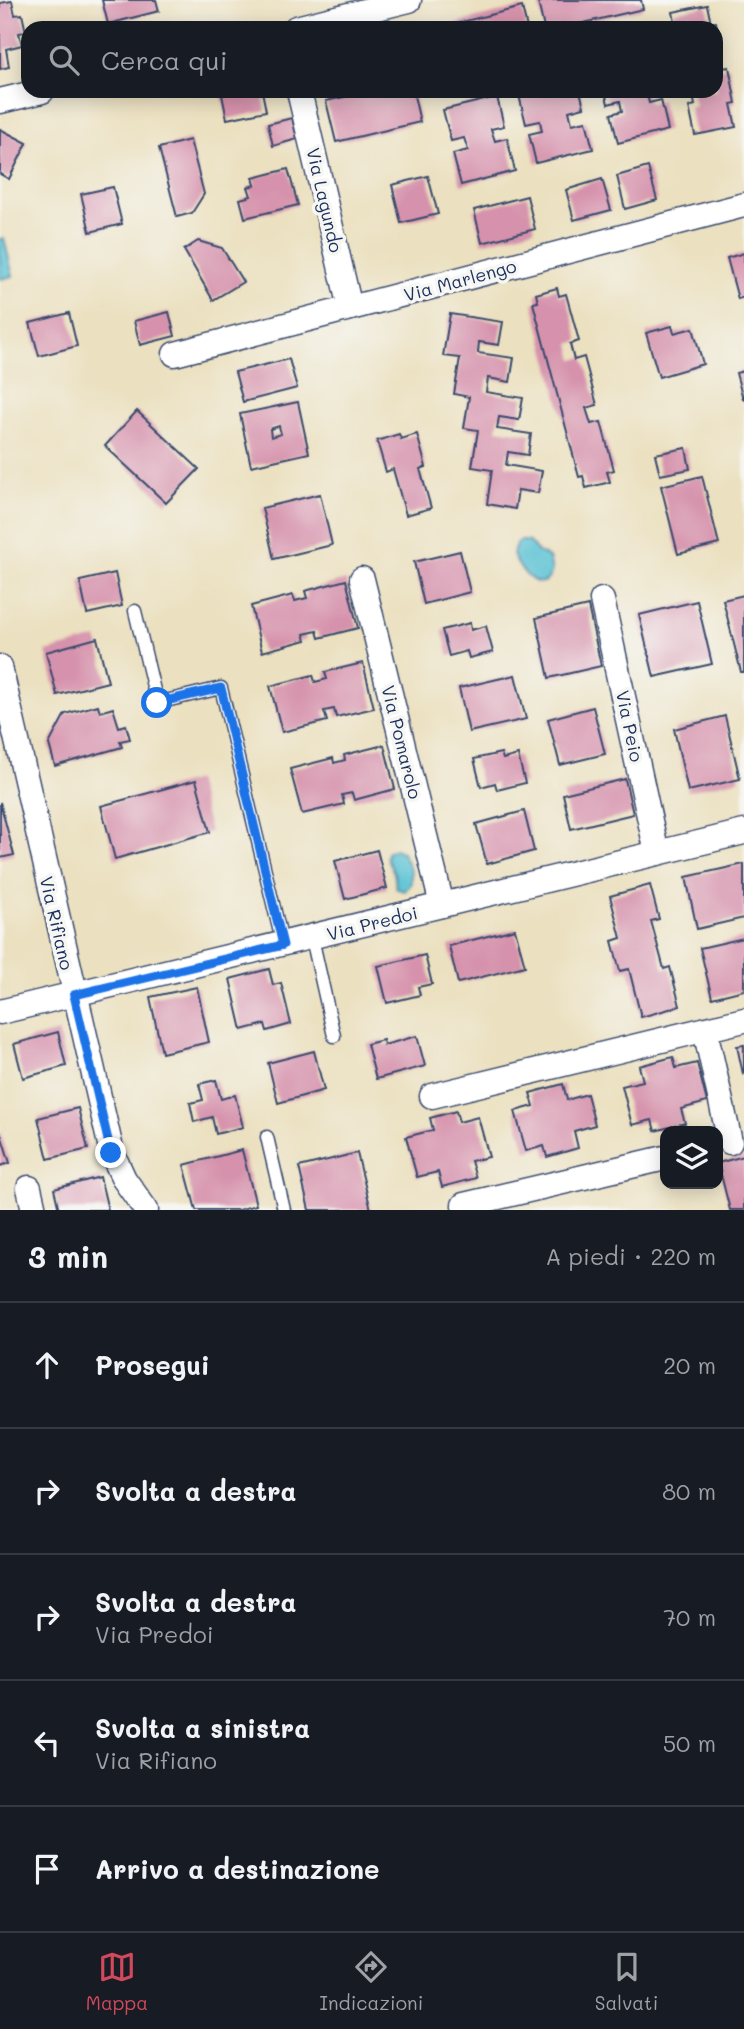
<!DOCTYPE html>
<html lang="it">
<head>
<meta charset="utf-8">
<style>
  :root { --surface:#171b24; --page:#20242c; --text:#f1f3f6; --muted:#9ea1a6; --line:#363941; --accent:#d1495b }
  body { margin:0; font-family:Mali,sans-serif; background:var(--page); color:var(--text) }
  .controls { position:absolute; right:21px; bottom:21px; display:grid; overflow:hidden; border-radius:14px; box-shadow:0 4px 18px #0003 }
  .controls button { width:63px; height:63px; display:grid; place-items:center; padding:0; border:0; border-bottom:2px solid var(--line); background:var(--surface); color:var(--text); font:35px sans-serif }
  .stop { position:absolute; width:21px; height:21px; margin:-16px; border:5px solid #1a73e8; border-radius:50%; background:#fff }
  .stop.end { background:#1a73e8; border-color:#fff; box-shadow:0 2px 7px #0008 }
  .list { margin:0; padding:0; list-style:none }
  h2 { display:flex; justify-content:space-between; align-items:center; height:91px; margin:0; padding:0 28px; font-size:30px }
  h2 small { font-size:23px; font-weight:400; color:var(--muted) }
  .list li { display:grid; grid-template-columns:46px 1fr auto; gap:21px; align-items:center; box-sizing:border-box; height:126px; padding:0 28px; border-top:2px solid var(--line) }
  .list b { display:block; font-size:26px; white-space:nowrap }
  .list p { margin:0; font-size:23px; white-space:nowrap; color:var(--muted) }
  .list em { font-size:23px; font-style:normal; color:var(--muted) }
  .icon { flex:none; width:38px; height:38px; fill:none; stroke:currentColor; stroke-width:2; stroke-linecap:round; stroke-linejoin:round }
  .map { position:relative; flex:none; width:744px; height:1210px; overflow:hidden }
  .search { position:absolute; background:var(--surface); box-shadow:0 4px 18px #0003; left:21px; right:21px; top:21px; height:77px; display:flex; align-items:center; gap:18px; box-sizing:border-box; padding:0 24px; border-radius:21px; color:var(--muted); font-size:26px }
  .sheet { height:721px; background:var(--surface) }
  nav { display:flex; justify-content:space-around; align-items:center; box-sizing:border-box; height:98px; border-top:2px solid var(--line); background:var(--surface); font-size:19px; color:var(--muted) }
  nav a { display:grid; justify-items:center; gap:4px }
  nav .on { color:var(--accent) }
  .map>svg:first-child { display:block }
</style>
</head>
<body>
<div class="map">
<svg width="744" height="1210" viewBox="0 0 744 1210">
  <rect width="100%" height="100%" fill="#f6f6f2"/>
  <filter id="ink" filterUnits="userSpaceOnUse"><feTurbulence type="fractalNoise" baseFrequency=".0143" numOctaves="2"/><feDisplacementMap in="SourceGraphic" scale="14" xChannelSelector="R" yChannelSelector="G"/><feConvolveMatrix kernelMatrix="1 2 1 2 8 2 1 2 1" color-interpolation-filters="sRGB"/></filter>
  <filter id="wash" filterUnits="userSpaceOnUse"><feTurbulence type="fractalNoise" baseFrequency=".00686" numOctaves="4" result="noise"/><feDisplacementMap in="SourceGraphic" scale="28" xChannelSelector="R" yChannelSelector="G"/><feGaussianBlur stdDeviation="1.57" result="paint"/><feColorMatrix in="noise" values="0 0 0 0 0 0 0 0 0 0 0 0 0 0 0 0 0 1.4 0 .05"/><feComposite in="paint" operator="in"/></filter>
  <g filter="url(#wash)">
    <rect width="100%" height="100%" fill="#ebe0bf"/>
    <!-- water -->
    <g fill="#57c1d3" stroke="#397898" stroke-width="2">
      <polygon points="4,238 13,276 0,279 0,239"/>
      <path d="M 520,541 L 528,541 L 537,551 L 549,558 L 552,570 C 544,600 517,569 513,554 L 516,544 Z"/>
      <path d="M 394,849 L 402,852 L 411,871 L 411,884 L 405,891 L 397,889 C 394,883 396,879 394,873 C 391,864 385,862 387,853 Z"/>
    </g>
    <g id="blocks">
      <!-- building -->
      <g fill="#d692ac" fill-rule="evenodd">
        <polygon points="102,0 156,0 159,11 108,24"/>
        <polygon points="549,0 641,0 643,9 562,28 544,28 538,2"/>
        <polygon points="12,1 15,15 22,14 26,32 19,33 22,45 6,49 9,67 0,69 0,3"/>
        <polygon points="707,5 711,23 716,22 717,28 676,28 673,12"/>
        <polygon points="522,7 527,28 441,28 441,27"/>
        <polygon points="729,67 736,103 731,104 736,127 695,135 689,107 695,105 692,91 716,91 716,69"/>
        <polygon points="239,91 262,91 266,111 227,119 222,95"/>
        <polygon points="371,91 413,91 420,122 336,142 326,101"/>
        <polygon points="518,91 580,91 584,107 569,111 572,124 586,121 593,149 536,163 529,134 542,131 540,121 526,124"/>
        <polygon points="605,91 646,91 649,103 661,100 668,130 618,143 611,114 622,111 620,101 608,104"/>
        <polygon points="497,97 504,126 491,129 495,141 507,138 515,171 461,185 453,154 468,150 464,138 451,141 443,110"/>
        <polygon points="292,118 297,139 273,146 268,124"/>
        <polygon points="0,129 27,143 9,179 0,174"/>
        <polygon points="190,140 204,194 192,213 177,217 159,148"/>
        <polygon points="648,167 657,200 625,209 617,176"/>
        <polygon points="288,169 298,205 245,218 240,199 251,196 248,187 255,185 253,178"/>
        <polygon points="428,176 438,214 401,223 392,185"/>
        <polygon points="602,179 611,210 574,220 566,190"/>
        <polygon points="113,187 122,224 90,232 81,194"/>
        <polygon points="527,196 535,229 482,243 474,210"/>
        <polygon points="198,241 222,248 243,282 213,300 184,250"/>
        <polygon points="744,253 744,297 738,299 727,258"/>
        <polygon points="557,288 559,296 566,294 579,341 570,344 574,360 584,357 597,405 586,408 591,424 601,422 614,470 607,472 610,482 586,488 583,476 579,477 533,303 538,302 536,294"/>
        <polygon points="169,312 175,336 140,345 134,321"/>
        <polygon points="69,313 77,346 39,356 30,323"/>
        <polygon points="450,314 503,322 499,345 479,342 478,353 514,358 510,382 488,378 486,392 523,398 519,420 499,417 497,429 531,434 528,455 508,452 506,465 542,471 538,493 518,490 515,509 487,504 492,470 472,467 478,430 464,428 469,397 454,394 460,358 443,356"/>
        <polygon points="672,326 674,333 693,328 703,364 659,377 646,333"/>
        <polygon points="289,359 297,388 243,402 235,372"/>
        <polygon points="744,371 744,399 743,399 736,373"/>
        <path d="M 298,402 L 309,453 L 251,466 L 240,414 ZM 279,426 L 281,434 L 271,437 L 270,429 Z"/>
        <polygon points="137,411 199,469 166,503 105,446"/>
        <polygon points="399,434 401,439 417,434 426,467 420,469 431,508 406,515 393,469 386,472 377,441"/>
        <polygon points="686,448 690,469 660,475 655,454"/>
        <polygon points="702,476 719,544 678,554 661,486"/>
        <polygon points="320,494 332,545 274,559 262,508"/>
        <polygon points="460,551 470,592 424,604 414,562"/>
        <polygon points="115,573 122,606 87,614 80,581"/>
        <polygon points="346,580 358,628 319,638 317,631 304,634 306,640 262,652 251,606 293,595 295,601 307,598 305,591"/>
        <polygon points="744,595 744,672 741,672 723,600"/>
        <polygon points="697,601 712,664 654,677 639,615"/>
        <polygon points="588,606 601,666 549,678 536,618"/>
        <polygon points="470,623 471,630 486,626 493,652 469,658 467,651 449,656 442,630"/>
        <polygon points="97,638 108,682 57,695 46,652"/>
        <polygon points="363,663 374,708 336,717 334,709 324,711 327,721 282,732 270,686 313,675 315,682 327,679 325,672"/>
        <polygon points="515,675 526,719 469,732 459,688"/>
        <polygon points="98,705 100,712 113,708 119,727 126,725 130,739 120,741 122,747 55,766 49,744 65,714"/>
        <polygon points="593,707 605,754 560,765 548,719"/>
        <polygon points="725,716 740,779 688,791 674,729"/>
        <polygon points="384,745 395,789 354,800 352,793 342,795 344,804 302,814 290,769 333,758 334,763 345,760 344,755"/>
        <polygon points="501,753 503,759 518,755 525,783 497,790 495,783 481,787 474,759"/>
        <polygon points="625,779 633,814 571,829 563,794"/>
        <polygon points="196,780 210,832 115,859 101,806"/>
        <polygon points="0,802 14,855 0,858"/>
        <polygon points="524,811 534,851 487,864 476,824"/>
        <polygon points="377,850 387,888 345,899 335,861"/>
        <polygon points="744,864 744,918 697,929 686,877"/>
        <polygon points="650,885 659,919 651,921 664,969 670,967 680,1006 641,1017 629,969 620,971 612,941 621,938 610,896"/>
        <polygon points="515,929 525,966 458,983 449,946"/>
        <polygon points="744,938 744,990 712,998 700,948"/>
        <polygon points="425,955 432,984 418,987 420,995 387,1003 378,966"/>
        <polygon points="269,969 273,985 281,983 291,1024 267,1031 265,1024 242,1030 230,979"/>
        <polygon points="197,987 209,1042 162,1053 150,997"/>
        <polygon points="58,1032 66,1066 23,1078 14,1044"/>
        <polygon points="417,1036 425,1066 376,1079 367,1044 383,1040 384,1045"/>
        <polygon points="744,1045 744,1073 743,1074 737,1046"/>
        <polygon points="314,1051 324,1090 278,1103 268,1063"/>
        <polygon points="673,1057 676,1068 697,1063 707,1102 681,1109 685,1123 655,1131 652,1120 632,1125 622,1086 643,1081 639,1066"/>
        <polygon points="216,1080 221,1099 235,1095 243,1127 216,1134 212,1117 194,1122 190,1103 203,1100 199,1084"/>
        <polygon points="563,1084 567,1100 587,1094 595,1125 574,1131 578,1148 547,1157 544,1146 526,1151 515,1111 534,1106 530,1093"/>
        <polygon points="78,1108 88,1149 48,1159 38,1118"/>
        <polygon points="456,1111 459,1122 478,1117 489,1157 471,1161 476,1178 442,1187 438,1172 417,1177 406,1137 433,1130 430,1118"/>
        <polygon points="0,1131 10,1163 0,1166"/>
        <polygon points="242,1150 256,1205 238,1210 196,1210 184,1165"/>
        <polygon points="357,1153 371,1210 309,1210 299,1167"/>
        <polygon points="744,1156 744,1210 730,1210 718,1163"/>
        <polygon points="100,1177 108,1210 59,1210 54,1189"/>
      </g>
    </g>
  </g>
  <g filter="url(#ink)">
    <use href="#blocks" fill-opacity="0" stroke="#3a4a6d" stroke-width="2"/>
    <g fill="none" stroke-linecap="round" stroke-linejoin="round">
      <defs>
        <g id="lane">
          <polyline points="135,611 157,703 221,688 283,945"/>
          <polyline points="312,938 334,1036"/>
          <polyline points="267,1137 284,1210"/>
        </g>
        <g id="street">
          <polyline points="296,28 409,0"/>
          <polyline points="299,91 350,308"/>
          <polyline points="0,101 42,91"/>
          <polyline points="175,354 744,205"/>
          <polyline points="362,579 442,905"/>
          <polyline points="602,600 657,853"/>
          <polyline points="0,667 112,1153 124,1179 146,1210"/>
          <polyline points="0,1012 744,832"/>
          <polyline points="705,1030 730,1142"/>
          <polyline points="432,1096 744,1020"/>
          <polyline points="29,1188 34,1210"/>
          <polyline points="464,1205 665,1158"/>
        </g>
      </defs>
      <!-- lane casing -->
      <use href="#lane" stroke="#3a4a6d" stroke-width="15"/>
      <!-- street casing -->
      <use href="#street" stroke="#3a4a6d" stroke-width="27"/>
      <!-- lane -->
      <use href="#lane" stroke="#fff" stroke-width="12"/>
      <!-- street -->
      <use href="#street" stroke="#fff" stroke-width="24"/>
    </g>
  </g>
  <g fill="none" stroke-linecap="round" stroke-linejoin="round" filter="url(#ink)">
    <!-- route -->
    <polyline stroke="#1a73e8" stroke-width="9" points="111,1153 74,995 283,945 221,688 157,703"/>
  </g>
  <g text-anchor="middle" dominant-baseline="central" stroke-width="7" stroke-linejoin="round" paint-order="stroke">
    <!-- street labels -->
    <g font-size="18" fill="#1b2f5e" stroke="#f6f6f2">
      <text transform="translate(325 200) rotate(77)">Via Lagundo</text>
      <text transform="translate(460 280) rotate(-15)">Via Marlengo</text>
      <text transform="translate(630 726) rotate(78)">Via Peio</text>
      <text transform="translate(402 742) rotate(76)">Via Pomarolo</text>
      <text transform="translate(57 923) rotate(77)">Via Rifiano</text>
      <text transform="translate(372 923) rotate(-14)">Via Predoi</text>
    </g>
  </g>
</svg>
<div class="controls">
<button><svg class="icon" aria-label="layers" viewBox="0 0 24 24"><path d="M12 4l9 5-9 5-9-5zM3 14l9 5 9-5"/></svg></button>
</div>
<div class="stop" style="left:157px;top:703px"></div>
<div class="stop end" style="left:111px;top:1153px"></div>
<div class="search"><svg class="icon" aria-label="search" viewBox="0 0 24 24"><circle cx="10" cy="10" r="6"/><path d="M15 15l6 6"/></svg>Cerca qui</div>
</div>
<section class="sheet">
<h2>3 min<small>A piedi · 220 m</small></h2>
<ul class="list">
<li><svg class="icon" aria-label="ahead" viewBox="0 0 24 24"><path d="M12 20V5M6 11l6-6 6 6"/></svg><div><b>Prosegui</b></div><em>20 m</em></li>
<li><svg class="icon" aria-label="right" viewBox="0 0 24 24"><path d="M7 20v-9h11M14 6l5 5-5 5"/></svg><div><b>Svolta a destra</b></div><em>80 m</em></li>
<li><svg class="icon" aria-label="right" viewBox="0 0 24 24"><path d="M7 20v-9h11M14 6l5 5-5 5"/></svg><div><b>Svolta a destra</b><p>Via Predoi</p></div><em>70 m</em></li>
<li><svg class="icon" aria-label="left" viewBox="0 0 24 24"><path d="M17 20v-9H6M10 6l-5 5 5 5"/></svg><div><b>Svolta a sinistra</b><p>Via Rifiano</p></div><em>50 m</em></li>
<li><svg class="icon" aria-label="arrive" viewBox="0 0 24 24"><path d="M6 21V4h12l-3 4 3 4H6"/></svg><div><b>Arrivo a destinazione</b></div></li>
</ul>
</section>
<nav>
<a class="on"><svg class="icon" aria-label="map" viewBox="0 0 24 24"><path d="M3 6l6-2 6 2 6-2v14l-6 2-6-2-6 2zM9 4v14M15 6v14"/></svg>Mappa</a>
<a><svg class="icon" aria-label="directions" viewBox="0 0 24 24"><path d="M12 3l9 9-9 9-9-9zM9 14v-3h6M13 9l2 2-2 2"/></svg>Indicazioni</a>
<a><svg class="icon" aria-label="saved" viewBox="0 0 24 24"><path d="M7 4h10v16l-5-4-5 4z"/></svg>Salvati</a>
</nav>
</body>
</html>
